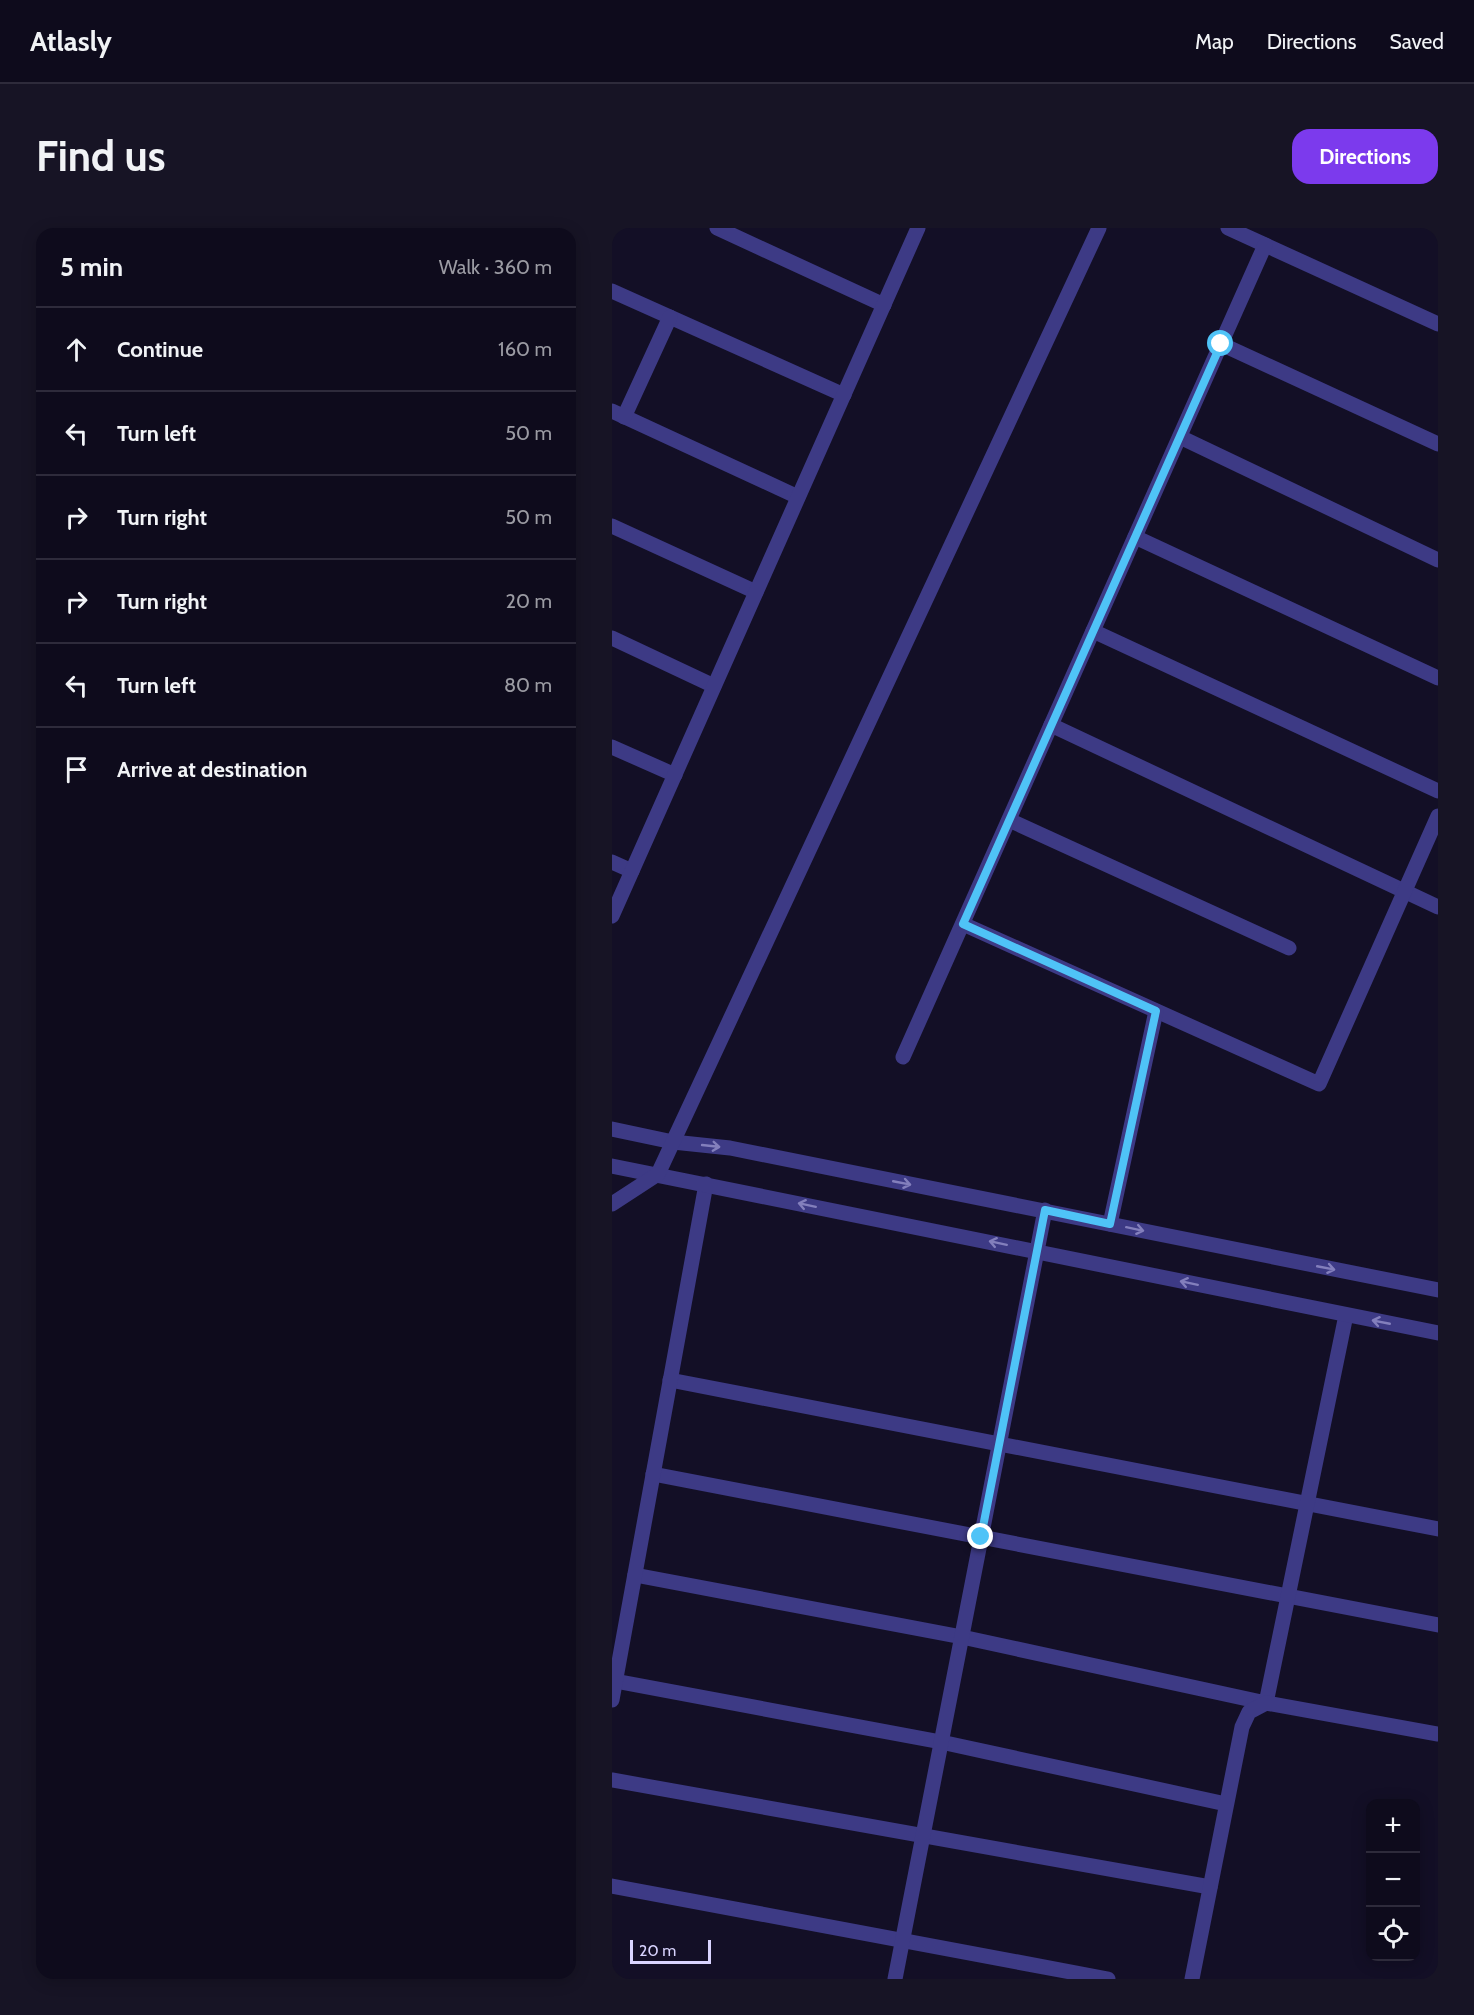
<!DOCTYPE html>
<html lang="en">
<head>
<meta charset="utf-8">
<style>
  :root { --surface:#0e0b1c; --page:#171425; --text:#f1f3f6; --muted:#9b9ba3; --line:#2e2b3b; --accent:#7c3aed }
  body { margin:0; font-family:Cabin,sans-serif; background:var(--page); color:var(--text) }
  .controls { position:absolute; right:18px; bottom:18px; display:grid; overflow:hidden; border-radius:12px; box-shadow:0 3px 15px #0003 }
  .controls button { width:54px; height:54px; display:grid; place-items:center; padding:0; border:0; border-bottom:2px solid var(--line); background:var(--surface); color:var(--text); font:30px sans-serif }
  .scale { position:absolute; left:18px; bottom:15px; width:81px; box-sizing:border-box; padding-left:6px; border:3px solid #d9d4ff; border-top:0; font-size:16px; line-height:21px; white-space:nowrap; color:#d9d4ff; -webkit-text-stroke:4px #130f26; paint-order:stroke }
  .stop { position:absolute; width:18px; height:18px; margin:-14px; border:4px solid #4fc3f7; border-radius:50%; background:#fff }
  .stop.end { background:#4fc3f7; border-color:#fff; box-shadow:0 2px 6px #0008 }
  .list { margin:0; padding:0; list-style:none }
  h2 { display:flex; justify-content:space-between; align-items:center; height:78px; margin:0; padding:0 24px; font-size:26px }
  h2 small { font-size:20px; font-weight:400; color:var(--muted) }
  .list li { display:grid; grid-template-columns:39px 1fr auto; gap:18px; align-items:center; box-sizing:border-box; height:84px; padding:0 24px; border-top:2px solid var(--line) }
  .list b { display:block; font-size:22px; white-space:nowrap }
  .list em { font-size:20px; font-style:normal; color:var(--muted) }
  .icon { flex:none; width:33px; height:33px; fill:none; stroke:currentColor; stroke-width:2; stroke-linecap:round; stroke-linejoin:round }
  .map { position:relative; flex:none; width:826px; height:1751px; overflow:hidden; border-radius:18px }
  header { display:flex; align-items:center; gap:36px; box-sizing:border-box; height:84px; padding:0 30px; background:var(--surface); border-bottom:2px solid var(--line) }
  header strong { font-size:28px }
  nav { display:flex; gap:33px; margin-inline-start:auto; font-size:21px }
  .intro { display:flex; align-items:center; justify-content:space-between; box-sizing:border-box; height:144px; padding:0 36px }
  h1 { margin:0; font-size:42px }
  .button { padding:15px 27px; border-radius:18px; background:var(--accent); color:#fff; font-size:21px; font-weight:700 }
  main { display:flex; gap:36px; padding:0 36px }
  aside { flex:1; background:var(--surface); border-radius:18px; box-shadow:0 3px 15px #0003 }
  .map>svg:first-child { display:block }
</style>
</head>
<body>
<header>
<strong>Atlasly</strong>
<nav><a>Map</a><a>Directions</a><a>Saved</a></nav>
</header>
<div class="intro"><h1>Find us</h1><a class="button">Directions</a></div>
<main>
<aside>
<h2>5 min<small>Walk · 360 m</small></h2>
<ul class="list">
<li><svg class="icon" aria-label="ahead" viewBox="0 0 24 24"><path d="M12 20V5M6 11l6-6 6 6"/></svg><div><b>Continue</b></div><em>160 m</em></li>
<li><svg class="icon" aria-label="left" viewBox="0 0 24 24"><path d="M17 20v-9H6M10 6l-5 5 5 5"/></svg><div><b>Turn left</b></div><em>50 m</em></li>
<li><svg class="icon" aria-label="right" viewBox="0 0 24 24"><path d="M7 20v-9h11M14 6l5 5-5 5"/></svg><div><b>Turn right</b></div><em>50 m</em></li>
<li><svg class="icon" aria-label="right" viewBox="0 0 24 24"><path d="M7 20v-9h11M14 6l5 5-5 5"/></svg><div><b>Turn right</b></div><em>20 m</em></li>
<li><svg class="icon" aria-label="left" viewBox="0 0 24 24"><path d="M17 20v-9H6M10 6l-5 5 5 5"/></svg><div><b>Turn left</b></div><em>80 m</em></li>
<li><svg class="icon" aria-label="arrive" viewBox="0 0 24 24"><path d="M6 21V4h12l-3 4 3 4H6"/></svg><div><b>Arrive at destination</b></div></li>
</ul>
</aside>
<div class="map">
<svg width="826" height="1751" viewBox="0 0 826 1751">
  <rect width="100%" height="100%" fill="#130f26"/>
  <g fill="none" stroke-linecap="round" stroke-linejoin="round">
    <!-- minor -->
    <g stroke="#3d3a85" stroke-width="15">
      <polyline points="105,0 272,77"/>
      <polyline points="616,0 826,96"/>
      <polyline points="0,63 232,167"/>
      <polyline points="609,116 826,216"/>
      <polyline points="0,183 186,269"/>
      <polyline points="12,189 58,89"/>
      <polyline points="568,209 826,332"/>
      <polyline points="0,298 144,364"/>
      <polyline points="523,309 826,450"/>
      <polyline points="481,403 826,563"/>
      <polyline points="0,410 102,458"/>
      <polyline points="439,497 826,679"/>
      <polyline points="0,519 63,547"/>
      <polyline points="397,592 677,720"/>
      <polyline points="0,634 20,643"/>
      <polyline points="0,688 306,0"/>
      <polyline points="351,696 707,856 826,588"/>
      <polyline points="291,829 653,17"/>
      <polyline points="498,996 544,783"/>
      <polyline points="58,1152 826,1301"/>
      <polyline points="41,1246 826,1397"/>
      <polyline points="23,1347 350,1409 654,1475 734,1087"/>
      <polyline points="3,1453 329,1514 614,1576"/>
      <polyline points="0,1472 94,956"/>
      <polyline points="0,1552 598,1659"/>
      <polyline points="0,1658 496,1751"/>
      <polyline points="283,1751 433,982"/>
      <polyline points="580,1751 630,1499 637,1484 654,1475 826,1506"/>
    </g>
    <!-- tertiary -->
    <g stroke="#3d3a85" stroke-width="15">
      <polyline points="0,901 61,914 118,920 826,1062"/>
      <polyline points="0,938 826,1105"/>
      <polyline points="0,976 46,946 487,0"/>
    </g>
  </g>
  <!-- one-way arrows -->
  <defs><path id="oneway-shaft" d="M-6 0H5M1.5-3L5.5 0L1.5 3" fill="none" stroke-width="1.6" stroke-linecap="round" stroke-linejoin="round" transform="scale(1.5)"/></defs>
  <g stroke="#837fbc">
    <use href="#oneway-shaft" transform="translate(99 918) rotate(6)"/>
    <use href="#oneway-shaft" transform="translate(290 955) rotate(11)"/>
    <use href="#oneway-shaft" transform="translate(195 977) rotate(-168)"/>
    <use href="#oneway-shaft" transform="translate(523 1001) rotate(12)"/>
    <use href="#oneway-shaft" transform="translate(386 1015) rotate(-168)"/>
    <use href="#oneway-shaft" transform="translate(714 1040) rotate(11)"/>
    <use href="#oneway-shaft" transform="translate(577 1055) rotate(-168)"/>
    <use href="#oneway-shaft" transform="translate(769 1094) rotate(-169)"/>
  </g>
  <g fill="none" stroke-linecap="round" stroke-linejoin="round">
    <!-- route -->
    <polyline stroke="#4fc3f7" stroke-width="8" points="369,1309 433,982 498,996 544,783 351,696 609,116"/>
  </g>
</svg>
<div class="controls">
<button>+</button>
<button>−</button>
<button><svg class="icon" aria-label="locate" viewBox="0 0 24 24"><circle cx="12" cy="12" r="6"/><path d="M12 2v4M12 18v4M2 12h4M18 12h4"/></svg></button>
</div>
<div class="scale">20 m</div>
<div class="stop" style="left:609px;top:116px"></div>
<div class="stop end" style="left:369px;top:1309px"></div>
</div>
</main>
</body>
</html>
